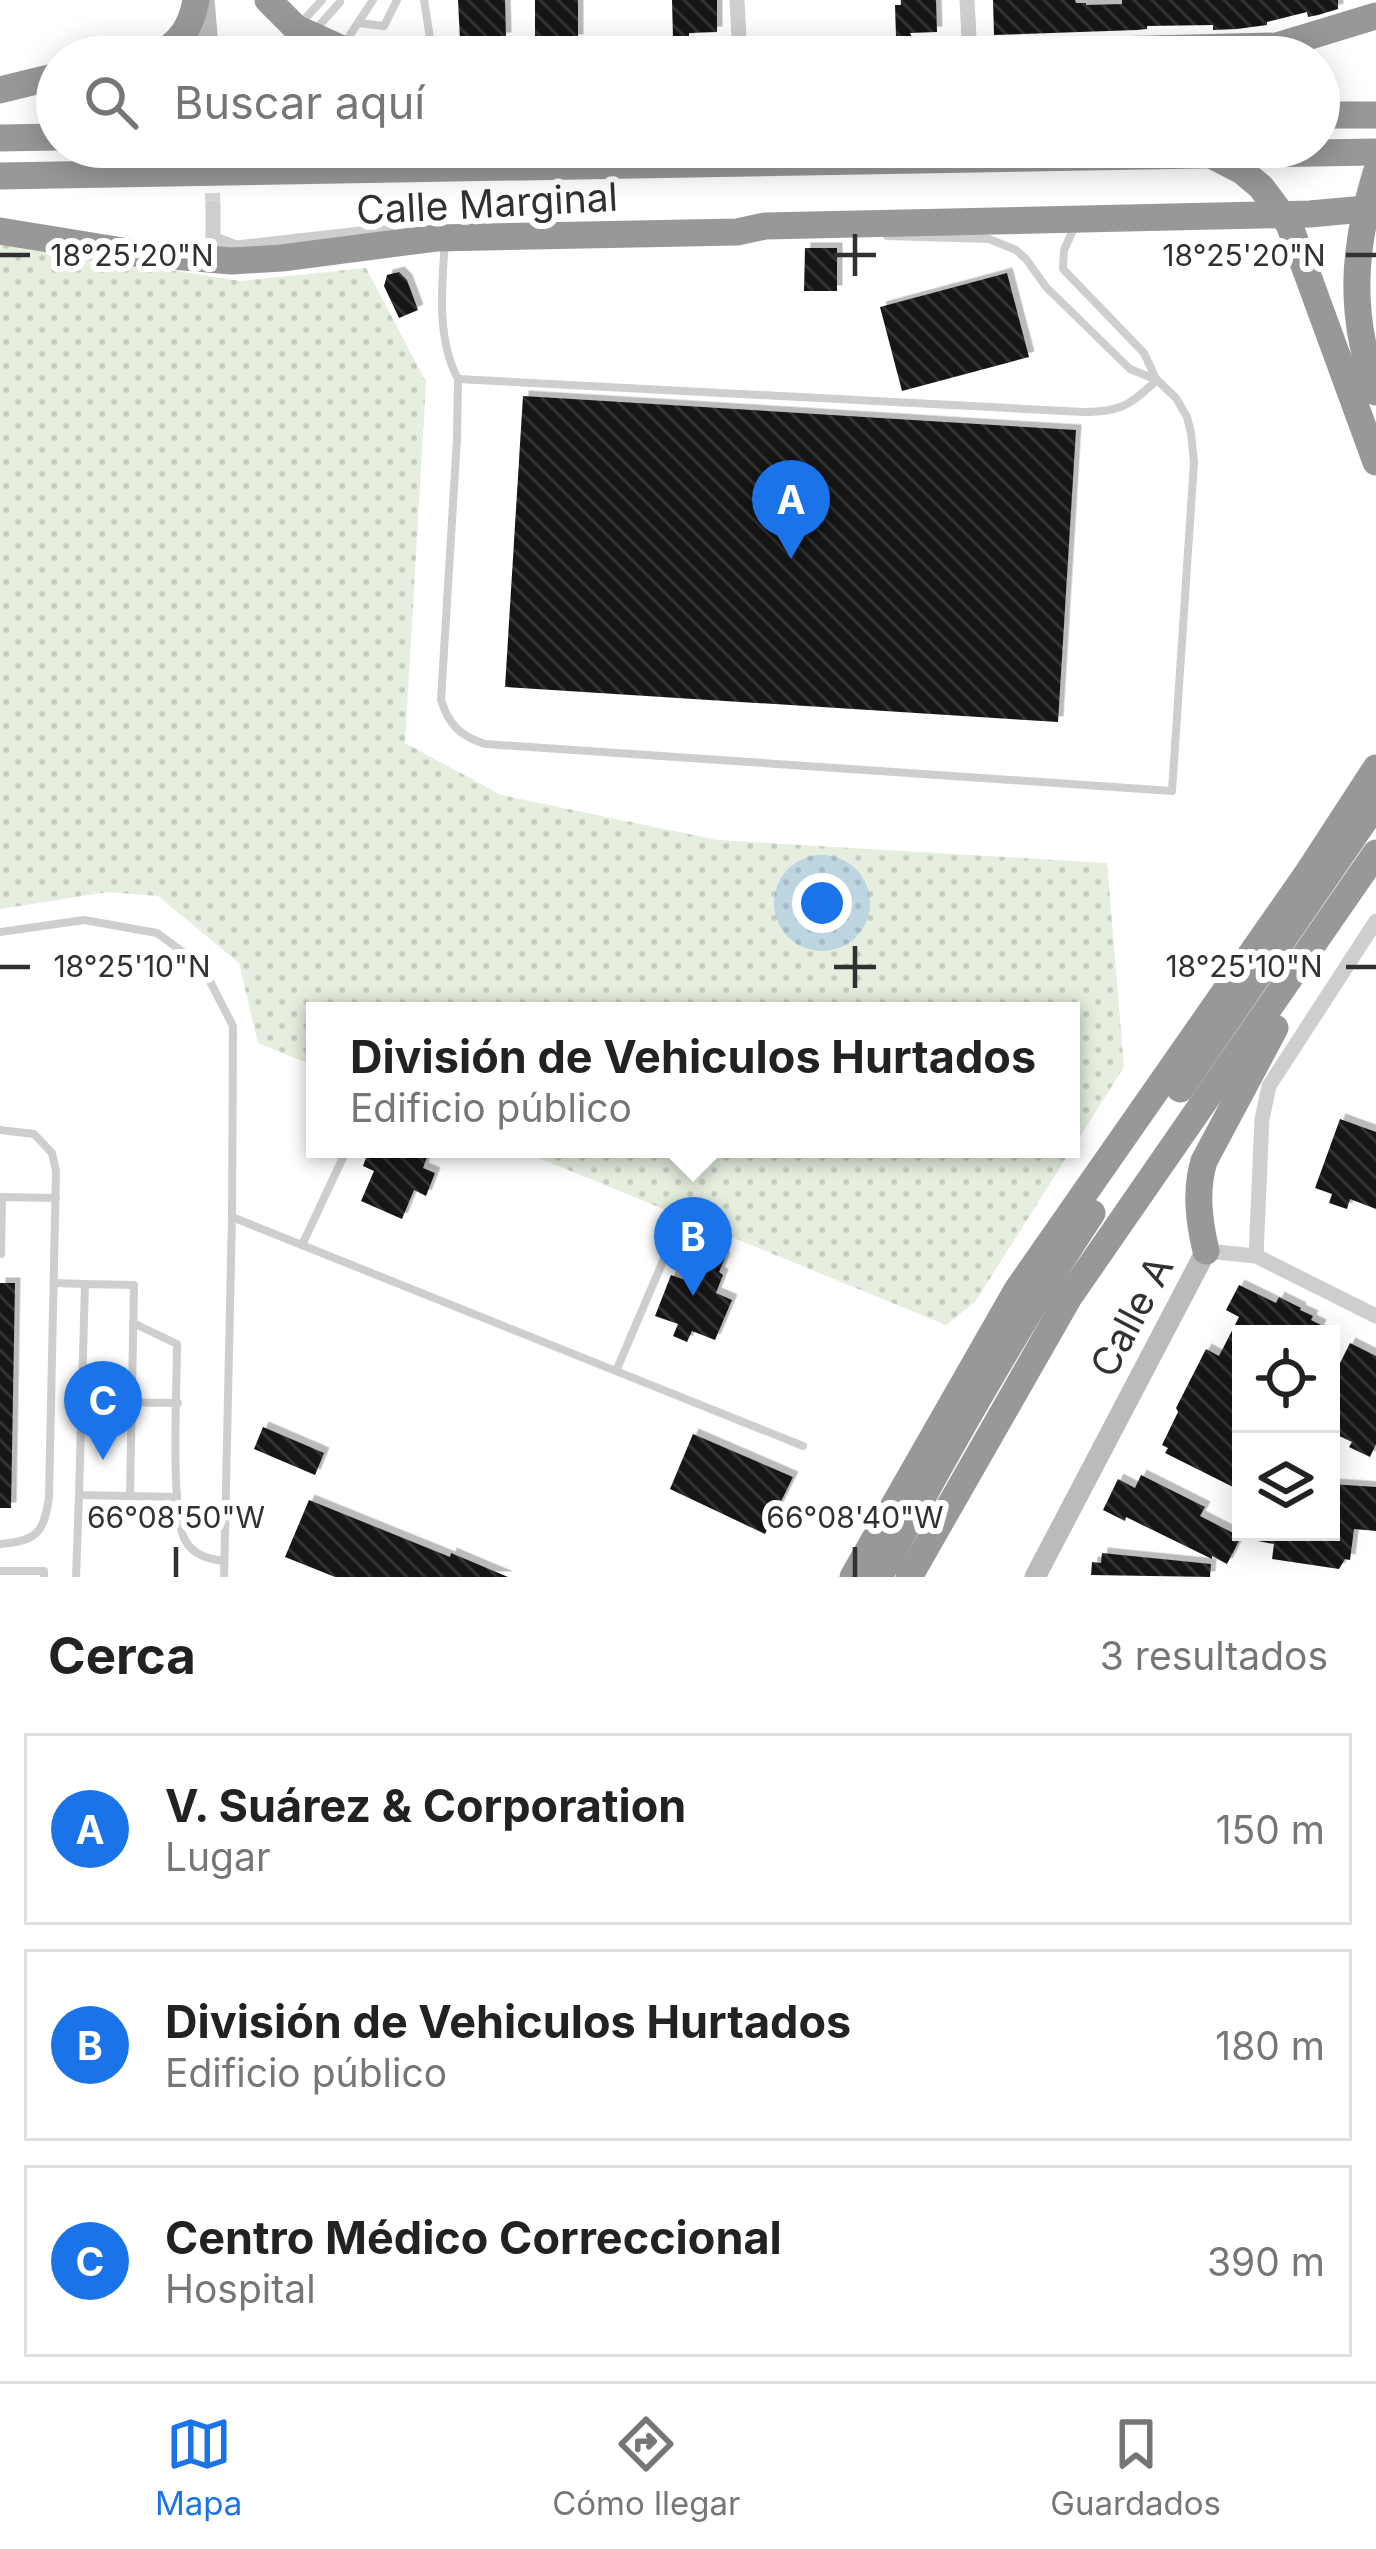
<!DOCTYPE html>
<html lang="es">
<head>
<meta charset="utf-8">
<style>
  :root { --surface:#fff; --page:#f6f6f6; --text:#222; --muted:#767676; --line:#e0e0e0; --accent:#1a73e8 }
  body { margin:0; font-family:Inter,sans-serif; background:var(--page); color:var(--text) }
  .controls { position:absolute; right:36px; bottom:36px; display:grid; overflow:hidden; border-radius:0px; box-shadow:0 6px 30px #0003 }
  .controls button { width:108px; height:108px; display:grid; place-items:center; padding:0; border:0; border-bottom:3px solid var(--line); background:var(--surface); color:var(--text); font:60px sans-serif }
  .you { position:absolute; left:822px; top:903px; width:42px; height:42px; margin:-30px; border:9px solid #fff; border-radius:50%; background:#1a73e8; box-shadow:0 0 0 18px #1a73e833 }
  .badge { display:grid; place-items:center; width:78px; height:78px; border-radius:50%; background:var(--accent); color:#fff; font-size:39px; font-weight:700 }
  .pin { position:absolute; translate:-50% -99px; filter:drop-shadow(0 3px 6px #0008) }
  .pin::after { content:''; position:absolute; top:63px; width:42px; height:36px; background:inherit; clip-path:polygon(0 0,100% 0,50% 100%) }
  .popup { position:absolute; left:306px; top:1002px; width:774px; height:156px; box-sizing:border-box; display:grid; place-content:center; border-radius:0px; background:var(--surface); filter:drop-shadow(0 3px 9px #0005); font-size:39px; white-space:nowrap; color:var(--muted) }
  .popup b { font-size:45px; color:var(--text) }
  .popup::after { content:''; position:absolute; left:50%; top:100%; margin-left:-24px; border:24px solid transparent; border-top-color:var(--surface) }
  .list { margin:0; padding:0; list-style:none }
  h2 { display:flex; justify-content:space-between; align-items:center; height:156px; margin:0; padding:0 48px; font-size:51px }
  h2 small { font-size:39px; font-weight:400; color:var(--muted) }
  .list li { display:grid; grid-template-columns:78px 1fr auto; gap:36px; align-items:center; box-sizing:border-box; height:192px; margin:0 24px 24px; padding:0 24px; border:3px solid var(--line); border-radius:0px }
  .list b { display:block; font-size:45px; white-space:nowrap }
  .list p { margin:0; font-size:39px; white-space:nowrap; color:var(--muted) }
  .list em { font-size:39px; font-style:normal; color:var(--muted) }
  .icon { flex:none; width:66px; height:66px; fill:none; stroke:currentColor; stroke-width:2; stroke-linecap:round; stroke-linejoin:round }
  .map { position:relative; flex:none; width:1376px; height:1577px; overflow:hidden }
  .search { position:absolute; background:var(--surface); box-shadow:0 6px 30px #0003; left:36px; right:36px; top:36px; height:132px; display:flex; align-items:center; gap:30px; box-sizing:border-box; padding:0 42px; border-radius:66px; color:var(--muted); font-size:45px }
  .sheet { height:804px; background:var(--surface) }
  nav { display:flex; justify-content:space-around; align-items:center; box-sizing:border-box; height:168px; border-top:3px solid var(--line); background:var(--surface); font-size:33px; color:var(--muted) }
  nav a { display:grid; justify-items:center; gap:6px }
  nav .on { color:var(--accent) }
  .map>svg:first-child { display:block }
</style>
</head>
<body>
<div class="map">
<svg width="1376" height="1577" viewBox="0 0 1376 1577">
  <defs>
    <pattern id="grass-dots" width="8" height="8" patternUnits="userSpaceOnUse" patternTransform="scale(3)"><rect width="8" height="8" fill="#e5eedf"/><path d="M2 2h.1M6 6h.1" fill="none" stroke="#c5cdc0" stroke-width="1.8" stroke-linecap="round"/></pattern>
    <pattern id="building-back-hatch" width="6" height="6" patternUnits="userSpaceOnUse" patternTransform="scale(3)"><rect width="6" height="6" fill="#181818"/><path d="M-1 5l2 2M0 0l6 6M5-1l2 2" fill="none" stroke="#313131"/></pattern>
    <filter id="shadow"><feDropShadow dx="5.5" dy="-5.5" stdDeviation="0" flood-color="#0004"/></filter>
  </defs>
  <rect width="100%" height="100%" fill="#fff"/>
  <!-- grass -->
  <polygon fill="url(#grass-dots)" points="0,243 240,281 366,268 426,382 405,743 501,795 717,840 1107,863 1124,1067 975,1302 946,1325 517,1149 1071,1149 1071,1011 315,1011 315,1066 258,1043 239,963 158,896 108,892 0,909"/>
  <!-- building -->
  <g fill="url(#building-back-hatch)" filter="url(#shadow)">
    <polygon points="458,0 505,0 506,38 460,40"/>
    <polygon points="535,0 578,0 578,40 564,40 564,36 535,37"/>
    <polygon points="672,0 717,0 717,32 689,33 689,39 673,39"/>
    <polygon points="901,0 936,0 937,32 910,33 912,37 896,37 895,5 901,5"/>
    <polygon points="993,0 1075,0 1076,3 1086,3 1086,5 1122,4 1122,0 1338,0 1338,9 1318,15 1308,17 1307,12 1267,22 1267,25 1237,29 1213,30 1213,25 1147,26 1147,29 1137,30 994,35"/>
    <polygon points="805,248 837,248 837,291 804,291"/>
    <polygon points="399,272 407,280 418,310 399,318 384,286 387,275"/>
    <polygon points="1007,273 1029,357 902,391 880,307"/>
    <polygon points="523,396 1076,430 1058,722 505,687"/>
    <polygon points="1340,1119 1376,1132 1376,1209 1350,1199 1347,1209 1329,1203 1332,1194 1315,1188"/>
    <polygon points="381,1149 430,1149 423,1168 435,1173 426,1196 414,1190 402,1219 361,1201 374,1171 363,1166 369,1150 379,1154"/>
    <polygon points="705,1250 725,1258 719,1272 723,1275 716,1293 732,1300 715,1340 692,1331 687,1342 673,1336 678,1324 655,1316 671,1275 688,1281 695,1264 700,1266"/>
    <polygon points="0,1283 15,1283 11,1508 0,1508"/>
    <polygon points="1239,1285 1276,1303 1279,1297 1301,1308 1300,1310 1313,1316 1311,1320 1321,1325 1317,1334 1241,1334 1241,1491 1165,1453 1168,1448 1162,1445 1178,1412 1176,1408 1206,1349 1219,1356 1239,1317 1226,1310"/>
    <polygon points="1350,1343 1376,1356 1376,1444 1370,1457 1349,1447 1352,1442 1331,1432 1331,1381"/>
    <polygon points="263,1427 324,1453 315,1475 254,1449"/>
    <polygon points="693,1434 793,1477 765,1534 670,1489"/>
    <polygon points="1141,1475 1205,1507 1200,1516 1241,1537 1227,1564 1212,1556 1212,1559 1126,1517 1125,1521 1103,1510 1118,1479 1135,1488"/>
    <polygon points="1331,1484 1376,1487 1376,1531 1354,1529 1350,1560 1345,1559 1339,1569 1272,1559 1274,1544 1242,1538 1243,1532 1331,1532"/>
    <polygon points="309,1500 450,1557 451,1553 508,1577 335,1577 285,1557"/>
    <polygon points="1102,1553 1211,1564 1210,1577 1091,1575 1092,1562 1101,1563"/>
  </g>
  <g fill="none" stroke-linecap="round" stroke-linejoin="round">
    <!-- street-tunnel -->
    <polyline stroke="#d6d6d6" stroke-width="15" stroke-dasharray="15 8" stroke-linecap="butt" points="211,147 213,208"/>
    <!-- lane -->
    <g stroke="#cecece" stroke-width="8">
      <polyline points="424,0 433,57"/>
      <polyline points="303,21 322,0"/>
      <polyline points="358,23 384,26 397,0"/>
      <polyline points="317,28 340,2"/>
      <polyline points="344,44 373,0"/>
      <polyline points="1074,228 1064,250 1063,269 1144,353 1156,379"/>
      <path d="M 445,241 C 442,285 436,338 458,379 L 1084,412 C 1121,412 1130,405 1157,380"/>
      <path d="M 458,379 L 457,439 L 441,700 C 449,725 460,736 485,744 L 1172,791 L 1194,462 L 1191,433 L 1187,417 L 1176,398 L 1157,380 L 1130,369 L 1046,287 L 1026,259 L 1016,250 L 989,239 L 887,236"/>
      <polyline points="0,932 84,920 157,933 202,966 233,1026 232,1217 224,1577"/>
      <path d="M 0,1130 L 34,1134 L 52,1153 L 56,1171 L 49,1497 C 44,1533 37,1541 0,1544"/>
      <polyline points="1,1197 56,1198"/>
      <polyline points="232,1217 803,1446"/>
      <polyline points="302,1245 347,1149"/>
      <polyline points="1,1254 2,1197"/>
      <polyline points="54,1283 85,1284"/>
      <path d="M 133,1323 L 177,1344 C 177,1382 170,1514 185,1540 C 193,1555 208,1559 224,1561"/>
      <polyline points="616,1371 672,1240"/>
      <polyline points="81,1402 178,1403"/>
      <polyline points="130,1496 134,1285 85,1284 79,1495 177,1497"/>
      <polyline points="0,1571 44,1571 44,1577"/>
      <polyline points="76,1577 79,1495"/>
    </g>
    <!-- street -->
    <g stroke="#cecece" stroke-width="15">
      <polyline points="737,0 740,57"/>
      <polyline points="967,0 970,55"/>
      <polyline points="213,208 213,239 236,248 387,231"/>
      <polyline points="1206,1251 1256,1256 1376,1316"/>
      <polyline points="1256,1256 1262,1119 1269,1086 1376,921"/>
    </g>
    <!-- secondary -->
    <g stroke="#bbb" stroke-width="21">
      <polyline points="204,0 209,57"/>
      <polyline points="1035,1577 1206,1251"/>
    </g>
    <!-- highway -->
    <g stroke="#989898" stroke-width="27">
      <polyline points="268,0 296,28 360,57"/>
      <path d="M 155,57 C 180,43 191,28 196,0"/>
      <polyline points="819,57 1277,46 1376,16"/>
      <polyline points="0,90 57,76"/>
      <polyline points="1319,115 1376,115"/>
      <polyline points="0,138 57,137"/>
      <polyline points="335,147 370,151"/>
      <polyline points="394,151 564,147"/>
      <polyline points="1215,157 1242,171 1261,187 1289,224 1376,462"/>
      <path d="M 1376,173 C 1352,251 1349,315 1376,392"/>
      <polyline points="0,176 1376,152"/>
      <polyline points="0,231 135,253 232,261 282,258 436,238 737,232 765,226 1310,214 1376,208"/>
      <polyline points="1180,1089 1376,804"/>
      <path d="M 1206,1251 C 1199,1221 1195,1191 1204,1161 L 1275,1028"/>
      <polyline points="853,1577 1017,1290 1307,874 1376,768"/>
      <path d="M 879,1577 C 946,1453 1014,1331 1092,1213"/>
      <polyline points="909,1577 1069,1297 1376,853"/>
    </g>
  </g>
  <!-- ticks -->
  <path fill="none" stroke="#313131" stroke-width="4.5" d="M 855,234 L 855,276M 0,255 L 30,255M 834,255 L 876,255M 1346,255 L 1376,255M 855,946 L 855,988M 0,967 L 30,967M 834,967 L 876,967M 1346,967 L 1376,967M 176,1547 L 176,1577M 855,1547 L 855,1577"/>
  <g text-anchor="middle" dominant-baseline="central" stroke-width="12" stroke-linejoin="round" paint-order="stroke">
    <!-- street labels -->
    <g font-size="39" fill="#313131" stroke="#fff">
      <text transform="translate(487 203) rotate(-3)">Calle Marginal</text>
      <text transform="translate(1131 1316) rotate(-62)">Calle A</text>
    </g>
  </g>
  <g font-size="30" text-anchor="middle" fill="#313131" stroke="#fff" stroke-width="12" stroke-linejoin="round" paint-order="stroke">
    <text x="132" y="266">18°25'20"N</text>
    <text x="1244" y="266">18°25'20"N</text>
    <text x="132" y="977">18°25'10"N</text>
    <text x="1244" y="977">18°25'10"N</text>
    <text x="176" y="1528">66°08'50"W</text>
    <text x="855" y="1528">66°08'40"W</text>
  </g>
</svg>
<div class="controls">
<button><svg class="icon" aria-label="locate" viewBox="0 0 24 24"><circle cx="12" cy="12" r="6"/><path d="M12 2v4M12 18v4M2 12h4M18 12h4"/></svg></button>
<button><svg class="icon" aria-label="layers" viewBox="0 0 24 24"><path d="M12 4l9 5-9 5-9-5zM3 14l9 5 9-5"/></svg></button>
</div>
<div class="you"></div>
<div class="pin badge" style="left:791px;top:559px">A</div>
<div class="pin badge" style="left:693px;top:1296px">B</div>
<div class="popup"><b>División de Vehiculos Hurtados</b>Edificio público</div>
<div class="pin badge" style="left:103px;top:1460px">C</div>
<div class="search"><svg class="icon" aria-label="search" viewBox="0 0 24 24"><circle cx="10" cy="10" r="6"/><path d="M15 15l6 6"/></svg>Buscar aquí</div>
</div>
<section class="sheet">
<h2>Cerca<small>3 resultados</small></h2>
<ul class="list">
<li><span class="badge">A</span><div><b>V. Suárez &amp; Corporation</b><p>Lugar</p></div><em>150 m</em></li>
<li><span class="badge">B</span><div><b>División de Vehiculos Hurtados</b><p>Edificio público</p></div><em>180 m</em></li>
<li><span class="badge">C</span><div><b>Centro Médico Correccional</b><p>Hospital</p></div><em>390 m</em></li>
</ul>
</section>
<nav>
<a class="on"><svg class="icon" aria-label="map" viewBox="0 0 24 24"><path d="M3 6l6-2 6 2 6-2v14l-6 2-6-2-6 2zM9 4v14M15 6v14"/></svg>Mapa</a>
<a><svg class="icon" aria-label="directions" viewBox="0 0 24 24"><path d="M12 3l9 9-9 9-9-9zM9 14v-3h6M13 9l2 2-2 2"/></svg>Cómo llegar</a>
<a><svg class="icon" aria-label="saved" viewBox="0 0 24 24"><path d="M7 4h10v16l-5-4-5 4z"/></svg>Guardados</a>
</nav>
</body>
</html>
